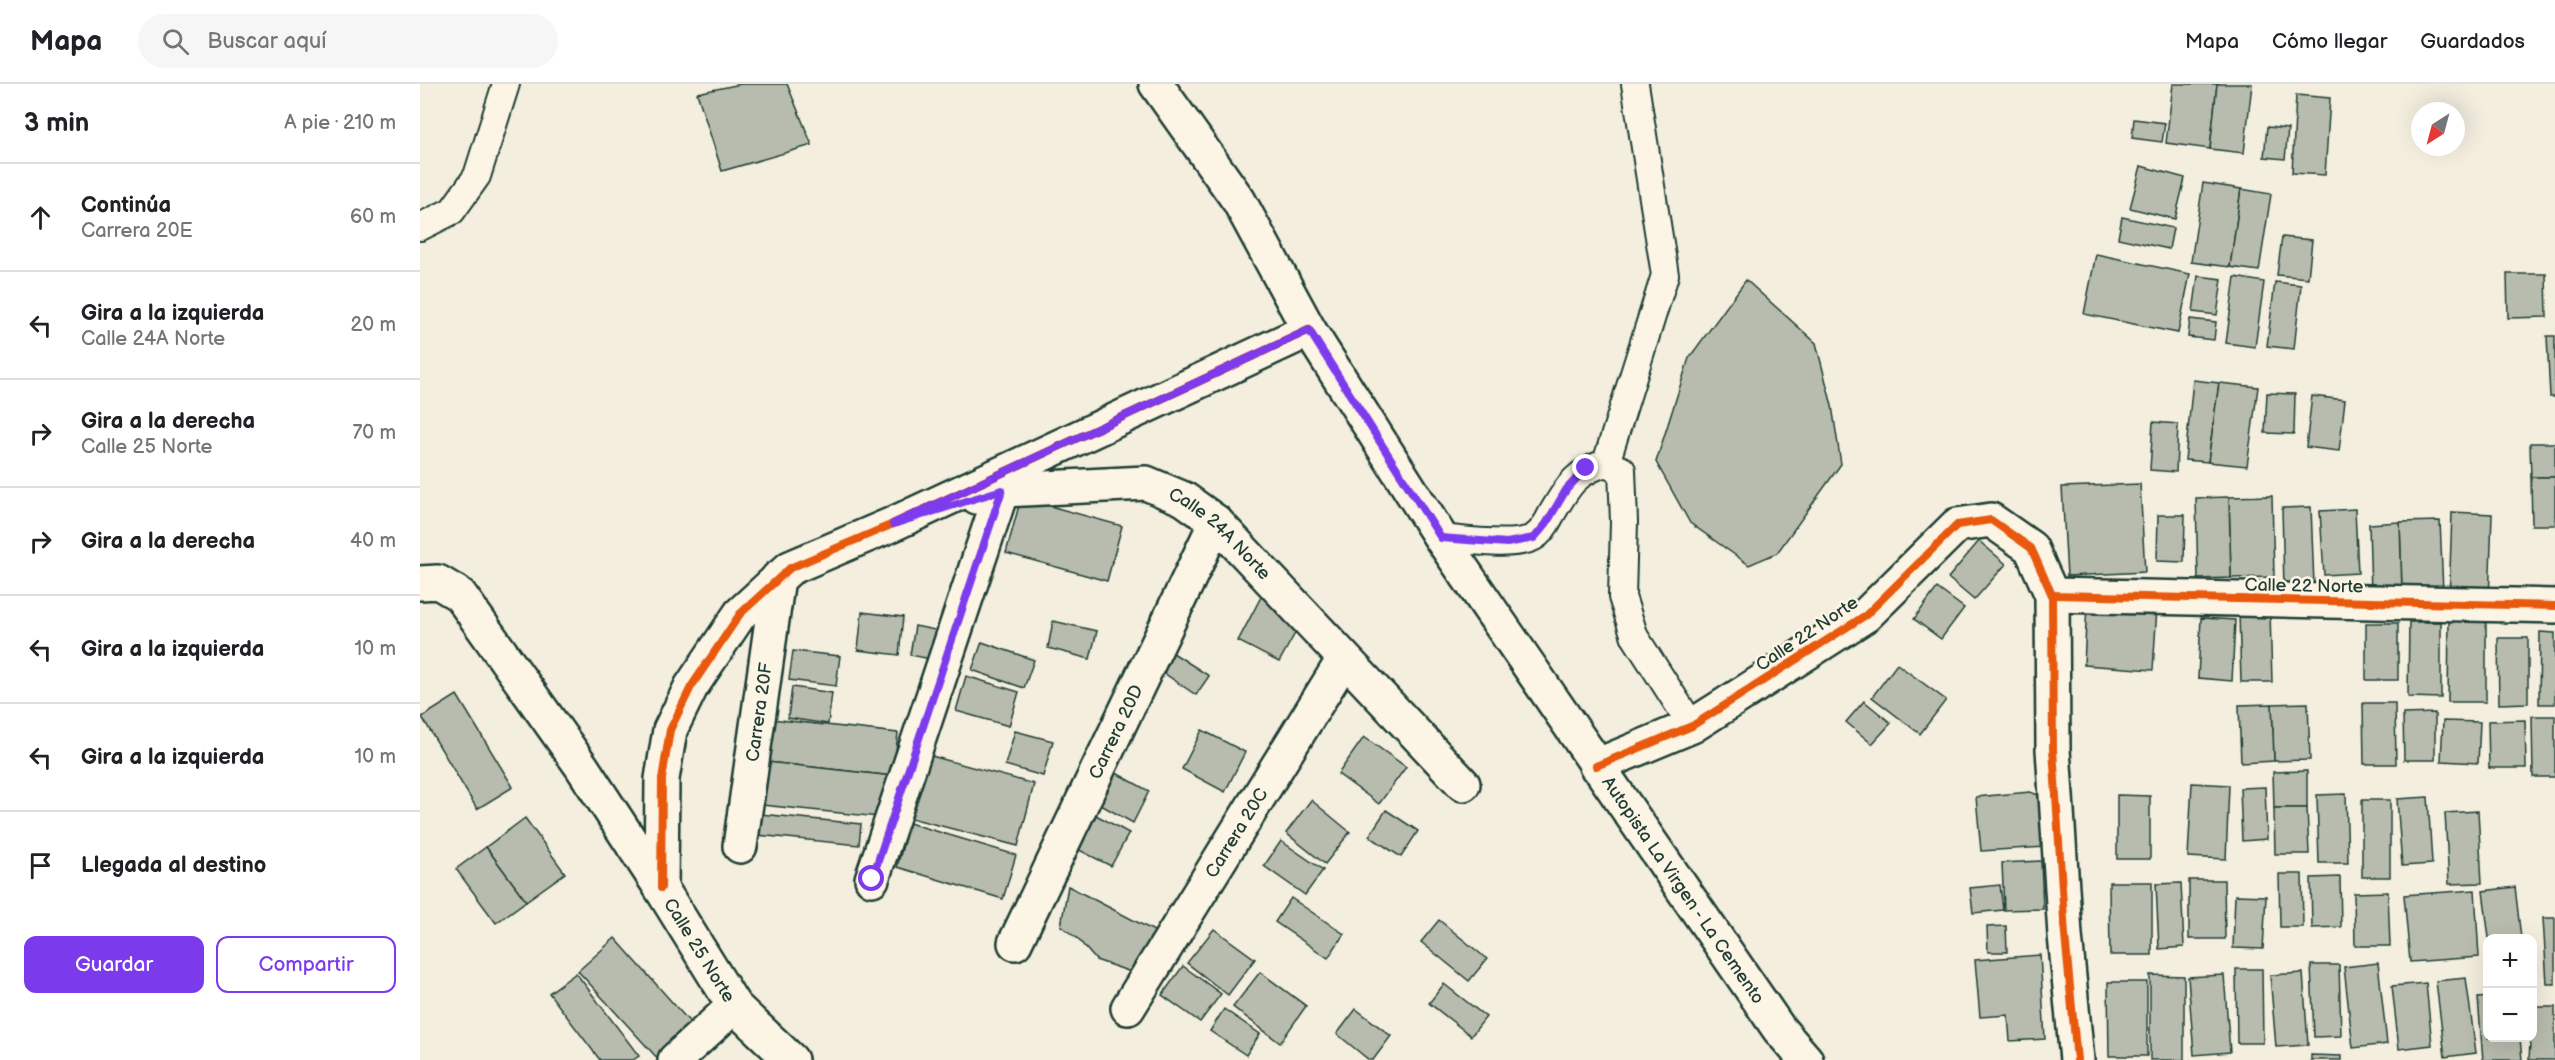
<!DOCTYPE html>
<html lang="es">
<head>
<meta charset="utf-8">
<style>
  :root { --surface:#fff; --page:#f6f6f6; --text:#202124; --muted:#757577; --line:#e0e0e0; --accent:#7c3aed }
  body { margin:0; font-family:"Balsamiq Sans",sans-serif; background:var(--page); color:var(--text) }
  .controls { position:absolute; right:18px; bottom:18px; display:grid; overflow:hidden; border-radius:12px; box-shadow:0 6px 24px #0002 }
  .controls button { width:54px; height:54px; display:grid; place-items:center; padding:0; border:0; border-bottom:2px solid var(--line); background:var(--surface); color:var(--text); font:30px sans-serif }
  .compass { position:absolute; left:1991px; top:18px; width:54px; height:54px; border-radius:50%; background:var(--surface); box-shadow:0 6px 24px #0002; rotate:216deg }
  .stop { position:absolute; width:18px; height:18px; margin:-14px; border:4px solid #7c3aed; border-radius:50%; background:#fff }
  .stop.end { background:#7c3aed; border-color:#fff; box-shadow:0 2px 6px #0008 }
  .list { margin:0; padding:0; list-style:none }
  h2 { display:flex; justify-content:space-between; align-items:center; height:78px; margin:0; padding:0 24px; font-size:26px }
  h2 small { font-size:20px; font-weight:400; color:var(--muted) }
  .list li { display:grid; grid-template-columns:39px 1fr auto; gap:18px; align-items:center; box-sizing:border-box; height:108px; padding:0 24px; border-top:2px solid var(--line) }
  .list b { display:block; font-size:22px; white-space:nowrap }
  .list p { margin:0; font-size:20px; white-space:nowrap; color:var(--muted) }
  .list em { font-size:20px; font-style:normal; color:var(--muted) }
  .actions { display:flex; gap:12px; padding:18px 24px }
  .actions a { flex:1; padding:14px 0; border:2px solid var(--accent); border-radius:12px; text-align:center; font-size:21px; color:var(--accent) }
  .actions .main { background:var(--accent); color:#fff }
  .icon { flex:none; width:33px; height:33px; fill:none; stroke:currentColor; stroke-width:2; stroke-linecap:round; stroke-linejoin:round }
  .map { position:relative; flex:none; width:2135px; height:976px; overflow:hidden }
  header { display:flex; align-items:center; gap:36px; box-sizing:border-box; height:84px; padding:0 30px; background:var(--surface); border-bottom:2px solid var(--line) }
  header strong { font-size:28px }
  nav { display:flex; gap:33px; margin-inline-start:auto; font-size:21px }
  .search { width:420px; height:54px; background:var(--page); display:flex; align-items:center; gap:15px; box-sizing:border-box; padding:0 21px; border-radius:33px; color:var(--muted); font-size:22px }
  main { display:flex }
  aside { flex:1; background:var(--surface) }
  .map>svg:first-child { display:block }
</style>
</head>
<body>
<header>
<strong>Mapa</strong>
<div class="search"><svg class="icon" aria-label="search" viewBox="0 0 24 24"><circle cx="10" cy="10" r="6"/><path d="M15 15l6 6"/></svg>Buscar aquí</div>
<nav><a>Mapa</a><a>Cómo llegar</a><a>Guardados</a></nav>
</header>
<main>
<aside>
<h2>3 min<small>A pie · 210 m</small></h2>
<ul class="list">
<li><svg class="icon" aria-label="ahead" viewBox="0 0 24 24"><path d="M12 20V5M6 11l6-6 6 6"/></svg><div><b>Continúa</b><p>Carrera 20E</p></div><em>60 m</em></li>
<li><svg class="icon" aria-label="left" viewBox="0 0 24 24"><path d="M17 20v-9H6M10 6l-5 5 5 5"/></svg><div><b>Gira a la izquierda</b><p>Calle 24A Norte</p></div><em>20 m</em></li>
<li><svg class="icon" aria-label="right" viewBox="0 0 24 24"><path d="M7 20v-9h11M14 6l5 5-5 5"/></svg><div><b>Gira a la derecha</b><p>Calle 25 Norte</p></div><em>70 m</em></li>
<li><svg class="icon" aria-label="right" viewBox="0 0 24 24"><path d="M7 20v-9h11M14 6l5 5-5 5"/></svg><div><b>Gira a la derecha</b></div><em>40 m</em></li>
<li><svg class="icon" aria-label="left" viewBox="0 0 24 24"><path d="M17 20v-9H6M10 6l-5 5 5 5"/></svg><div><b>Gira a la izquierda</b></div><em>10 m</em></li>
<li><svg class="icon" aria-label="left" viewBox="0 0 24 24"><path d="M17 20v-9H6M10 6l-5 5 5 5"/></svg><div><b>Gira a la izquierda</b></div><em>10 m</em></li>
<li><svg class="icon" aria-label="arrive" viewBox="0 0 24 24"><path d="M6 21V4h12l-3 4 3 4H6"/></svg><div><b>Llegada al destino</b></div></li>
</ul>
<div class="actions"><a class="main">Guardar</a><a>Compartir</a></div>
</aside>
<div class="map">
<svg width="2135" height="976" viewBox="0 0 2135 976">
  <rect width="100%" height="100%" fill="#f3eede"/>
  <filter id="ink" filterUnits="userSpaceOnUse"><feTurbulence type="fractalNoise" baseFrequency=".0167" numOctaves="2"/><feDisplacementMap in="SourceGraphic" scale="12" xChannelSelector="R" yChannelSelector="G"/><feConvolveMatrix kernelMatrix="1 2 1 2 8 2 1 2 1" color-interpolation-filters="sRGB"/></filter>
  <g filter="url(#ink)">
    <!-- building -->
    <g fill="#b8bcae" stroke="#1f3d34" stroke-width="1.5">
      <polygon points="321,0 367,0 392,61 302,87 277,9"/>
      <polygon points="1753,0 1797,0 1790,65 1746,59"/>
      <polygon points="1797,0 1832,0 1824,69 1790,65"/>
      <polygon points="1876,11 1910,14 1905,91 1872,89"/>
      <polygon points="1714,35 1745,39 1742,58 1712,54"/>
      <polygon points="1847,43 1868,45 1865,75 1844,73"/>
      <polygon points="1721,82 1765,94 1755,135 1710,124"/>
      <polygon points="1783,99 1821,105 1810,183 1771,178"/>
      <polygon points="1821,105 1851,110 1839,187 1810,183"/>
      <polygon points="1702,133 1753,144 1749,165 1698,154"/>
      <polygon points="1862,153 1892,156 1888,194 1857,191"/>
      <polygon points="1676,170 1770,190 1758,249 1664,230"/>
      <polygon points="2087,190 2126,190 2127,233 2088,234"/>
      <polygon points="1778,192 1802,195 1797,231 1773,228"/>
      <polygon points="1815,193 1844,198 1835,263 1806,259"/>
      <polygon points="1326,196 1396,259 1412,322 1421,380 1357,469 1329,481 1270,439 1236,378 1269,274"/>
      <polygon points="1855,198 1881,201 1874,265 1847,262"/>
      <polygon points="1770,235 1796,238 1794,256 1768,253"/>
      <polygon points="2127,252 2135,252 2135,313 2130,313"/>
      <polygon points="1773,296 1799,299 1788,378 1765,376"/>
      <polygon points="1799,299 1838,303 1827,382 1788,378"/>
      <polygon points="1847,309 1875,310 1874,350 1845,349"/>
      <polygon points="1892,312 1925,316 1919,367 1886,363"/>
      <polygon points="1733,338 1758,340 1756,388 1730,386"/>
      <polygon points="2110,359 2135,359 2135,393 2111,393"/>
      <polygon points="2111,393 2135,393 2135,441 2112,441"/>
      <polygon points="1720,400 1725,488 1647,492 1642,403"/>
      <polygon points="1852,412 1854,493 1811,494 1809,413"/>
      <polygon points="1809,413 1811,494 1778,495 1776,414"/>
      <polygon points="601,414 702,442 687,497 586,469"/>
      <polygon points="1891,423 1894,502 1864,503 1862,424"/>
      <polygon points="1935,425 1938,489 1904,491 1900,427"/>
      <polygon points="2032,428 2072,430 2069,518 2029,516"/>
      <polygon points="1738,431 1765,431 1764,478 1737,477"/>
      <polygon points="2020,437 2023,508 1982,509 1980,438"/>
      <polygon points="1980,438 1982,509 1951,510 1949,440"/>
      <polygon points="1559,457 1586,480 1554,516 1528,494"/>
      <polygon points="1517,504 1544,524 1521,555 1494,535"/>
      <polygon points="841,513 883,535 859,578 818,557"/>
      <polygon points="1667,520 1737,524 1733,586 1664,581"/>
      <polygon points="442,528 483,533 479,571 438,566"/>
      <polygon points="1819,529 1850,529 1852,598 1821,598"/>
      <polygon points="1781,534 1815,536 1812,597 1778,594"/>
      <polygon points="2029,534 2066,534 2066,618 2028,618"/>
      <polygon points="633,537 677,547 670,575 628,564"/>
      <polygon points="1989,538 2021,538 2021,614 1988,613"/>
      <rect x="1946" y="539" width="32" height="57"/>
      <polygon points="495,542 520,547 516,576 490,571"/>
      <polygon points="2120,548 2135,549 2135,620 2119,620"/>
      <polygon points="2078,554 2108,554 2108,619 2079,620"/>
      <polygon points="562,558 614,576 604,604 552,586"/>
      <polygon points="373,567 420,572 416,602 369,596"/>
      <polygon points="750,567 789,592 776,611 738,585"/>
      <polygon points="1477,580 1526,616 1500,650 1452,613"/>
      <polygon points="546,592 599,608 589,642 536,627"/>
      <polygon points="372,603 412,609 408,640 368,634"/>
      <polygon points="37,611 93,703 57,725 2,633"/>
      <polygon points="1444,617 1471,639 1452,660 1426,638"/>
      <polygon points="1888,619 1890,676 1854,677 1852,620"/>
      <polygon points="1943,619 1975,619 1976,680 1944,680"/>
      <polygon points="1852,620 1854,677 1821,679 1819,621"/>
      <polygon points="2015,629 2015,676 1984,676 1983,630"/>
      <polygon points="2112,632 2135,632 2135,693 2113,693"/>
      <polygon points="351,635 478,649 473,692 347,678"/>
      <polygon points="2105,636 2106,684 2069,684 2068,637"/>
      <polygon points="2023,637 2060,638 2058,679 2021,677"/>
      <polygon points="782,646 825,668 805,708 762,685"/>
      <polygon points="595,647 633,657 623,692 585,681"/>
      <polygon points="944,653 986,683 959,720 918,690"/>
      <polygon points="504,670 614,700 598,762 487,733"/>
      <polygon points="347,678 473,692 469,734 342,721"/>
      <polygon points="689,685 729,707 713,739 672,716"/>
      <polygon points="1887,687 1887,724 1854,724 1853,688"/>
      <polygon points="1772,699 1809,701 1806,775 1768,773"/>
      <polygon points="1845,703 1847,755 1822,757 1820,704"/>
      <polygon points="1610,708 1629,715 1626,763 1561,767 1556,713"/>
      <polygon points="1926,710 1928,779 1899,779 1897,711"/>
      <polygon points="1697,711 1730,712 1730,775 1697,775"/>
      <polygon points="2008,713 2012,780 1982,782 1977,715"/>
      <polygon points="891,716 930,748 905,780 866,749"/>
      <rect x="1942" y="716" width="28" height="77"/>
      <polygon points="1854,724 1887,724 1889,770 1855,770"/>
      <polygon points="665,725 709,749 691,782 649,761"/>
      <polygon points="966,726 998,747 981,773 949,752"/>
      <polygon points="2058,727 2062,799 2029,800 2025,729"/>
      <polygon points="340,730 441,740 439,761 337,751"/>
      <polygon points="105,734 145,789 106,817 66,763"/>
      <polygon points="489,739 596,771 583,815 477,783"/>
      <polygon points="861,757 903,786 885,811 844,782"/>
      <polygon points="66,763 106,817 76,839 36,785"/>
      <polygon points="1621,777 1623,825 1584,826 1582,779"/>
      <polygon points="1859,790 1882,790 1883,843 1860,843"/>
      <polygon points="1920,793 1921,843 1892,844 1891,794"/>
      <polygon points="1769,796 1804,796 1805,855 1769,855"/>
      <polygon points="1689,798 1732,798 1732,871 1690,871"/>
      <polygon points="1761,799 1764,863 1739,865 1736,800"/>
      <polygon points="1580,801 1583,826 1553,829 1550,804"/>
      <polygon points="648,802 742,851 720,891 676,876 658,855 641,842"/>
      <polygon points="2095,803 2101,854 2069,854 2063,807"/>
      <polygon points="2055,806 2059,873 1990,878 1984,811"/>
      <polygon points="1968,808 1970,862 1935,862 1934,809"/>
      <polygon points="1815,811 1846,812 1843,865 1813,864"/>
      <polygon points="871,814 924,850 908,874 855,838"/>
      <polygon points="2123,834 2135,834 2135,900 2127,900"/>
      <polygon points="1019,836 1067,875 1049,897 1001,858"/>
      <polygon points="1586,842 1587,868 1568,868 1567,843"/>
      <polygon points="794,845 835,875 808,911 767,879"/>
      <polygon points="195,854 275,944 239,976 158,887"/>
      <polygon points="1620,871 1625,955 1590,957 1588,931 1560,933 1555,876"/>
      <polygon points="1958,879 1967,960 1933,964 1924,883"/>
      <polygon points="1891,881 1919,881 1921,952 1894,953"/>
      <polygon points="763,882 801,910 780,938 742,911"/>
      <polygon points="1816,885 1842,885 1843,959 1817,959"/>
      <polygon points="840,888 886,922 860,959 813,923"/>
      <polygon points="156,889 219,972 213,976 180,976 129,909"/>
      <polygon points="1883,889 1888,961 1856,963 1850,891"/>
      <polygon points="1730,891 1764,892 1764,976 1730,976"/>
      <polygon points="1804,891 1810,968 1774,971 1768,893"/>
      <polygon points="2046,894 2056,969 2025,973 2016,897"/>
      <polygon points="1688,898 1727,898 1727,972 1689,972"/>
      <polygon points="2006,899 2012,961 1979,965 1972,902"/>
      <polygon points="1024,900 1066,933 1051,952 1009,919"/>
      <polygon points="2068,913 2068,954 2100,954 2102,976 2063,976 2058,914"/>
      <polygon points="2112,923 2135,923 2135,976 2109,976"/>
      <polygon points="804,925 840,950 826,971 790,947"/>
      <polygon points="936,925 971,952 953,976 949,976 917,950"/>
      <polygon points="1891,971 1921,972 1921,976 1891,976"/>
    </g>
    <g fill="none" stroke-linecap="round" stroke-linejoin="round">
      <defs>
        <g id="lane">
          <polyline points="0,143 32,127 57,92 86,0"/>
          <polyline points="1186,379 1245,191 1215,0"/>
          <path d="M 1021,454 C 1043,456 1096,464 1114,453 C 1121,449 1127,439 1131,431 C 1147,404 1154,388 1186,379 L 1202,386 L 1204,438 L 1202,513 L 1215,553 L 1272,642"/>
        </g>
        <g id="street">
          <path id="s1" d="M 557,413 L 582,406 L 726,399 L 764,415 L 796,438 L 1043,700"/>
          <path id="s2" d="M 0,499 L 18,498 L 40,511 L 162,683 L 241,804 L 314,922 L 371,976"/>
          <polyline points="1632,511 2135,522"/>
          <polyline points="1176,682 1272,642 1316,614 1446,531 1537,441 1571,436 1611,464 1632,511 1633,665 1645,851 1657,976"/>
          <path id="s3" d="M 320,762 L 358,494"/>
          <polyline points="452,795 582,406"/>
          <polyline points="241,804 242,695 250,646 271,603 320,530 370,484 473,440 889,246"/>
          <path id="s4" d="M 595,859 L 796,438"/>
          <path id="s5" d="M 708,924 L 924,575"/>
          <polyline points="255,976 314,922"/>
        </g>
        <g id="primary">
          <path id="s6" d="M 736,0 L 819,117 L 889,246 L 1021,454 L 1359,945 L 1386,976"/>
        </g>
      </defs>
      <!-- lane casing -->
      <use href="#lane" stroke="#1f3d34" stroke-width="30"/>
      <!-- street casing -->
      <use href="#street" stroke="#1f3d34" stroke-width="38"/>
      <!-- primary casing -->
      <use href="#primary" stroke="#1f3d34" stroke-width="38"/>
      <!-- lane -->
      <use href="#lane" stroke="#fcf5e5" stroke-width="26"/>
      <!-- street -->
      <use href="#street" stroke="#fcf5e5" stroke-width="33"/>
      <!-- primary -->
      <use href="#primary" stroke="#fcf5e5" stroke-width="33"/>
      <defs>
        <g id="cycleway">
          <polyline points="1632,511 2135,522"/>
          <polyline points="1176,682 1272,642 1316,614 1446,531 1537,441 1571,436 1611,464 1632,511 1633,665 1645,851 1657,976"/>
          <polyline points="241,804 242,695 250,646 271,603 320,530 370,484 473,440 889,246"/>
        </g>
      </defs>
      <!-- cycleway casing -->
      <use href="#cycleway" stroke="#fcf5e5" stroke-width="11"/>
      <!-- cycleway -->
      <use href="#cycleway" stroke="#e8590c" stroke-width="8"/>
    </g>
  </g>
  <g fill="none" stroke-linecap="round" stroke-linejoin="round" filter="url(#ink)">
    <!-- route -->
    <polyline stroke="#7c3aed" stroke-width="8" points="452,795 582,406 473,440 889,246 1021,454 1087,459 1114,454 1126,440 1146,406 1166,384"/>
  </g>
  <g text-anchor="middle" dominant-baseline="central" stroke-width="5" stroke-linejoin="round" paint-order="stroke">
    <!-- street labels -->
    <g font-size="18" fill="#1f3d34" stroke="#fcf5e5">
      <text stroke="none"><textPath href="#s1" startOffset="261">Calle 24A Norte</textPath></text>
      <text transform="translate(1884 502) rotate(1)">Calle 22 Norte</text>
      <text transform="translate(1387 550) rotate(-34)">Calle 22 Norte</text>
      <text stroke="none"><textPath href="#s3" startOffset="135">Carrera 20F</textPath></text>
      <text stroke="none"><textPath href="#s4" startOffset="234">Carrera 20D</textPath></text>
      <text stroke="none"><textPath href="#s5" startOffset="206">Carrera 20C</textPath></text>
      <text stroke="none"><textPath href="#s6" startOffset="964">Autopista La Virgen - La Cemento</textPath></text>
      <text stroke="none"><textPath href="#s2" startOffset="472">Calle 25 Norte</textPath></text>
    </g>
  </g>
</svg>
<div class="controls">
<button>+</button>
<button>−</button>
</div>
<svg class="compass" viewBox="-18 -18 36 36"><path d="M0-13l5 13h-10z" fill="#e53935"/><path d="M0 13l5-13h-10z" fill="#757577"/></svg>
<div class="stop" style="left:452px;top:795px"></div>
<div class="stop end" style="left:1166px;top:384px"></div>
</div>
</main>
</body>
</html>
